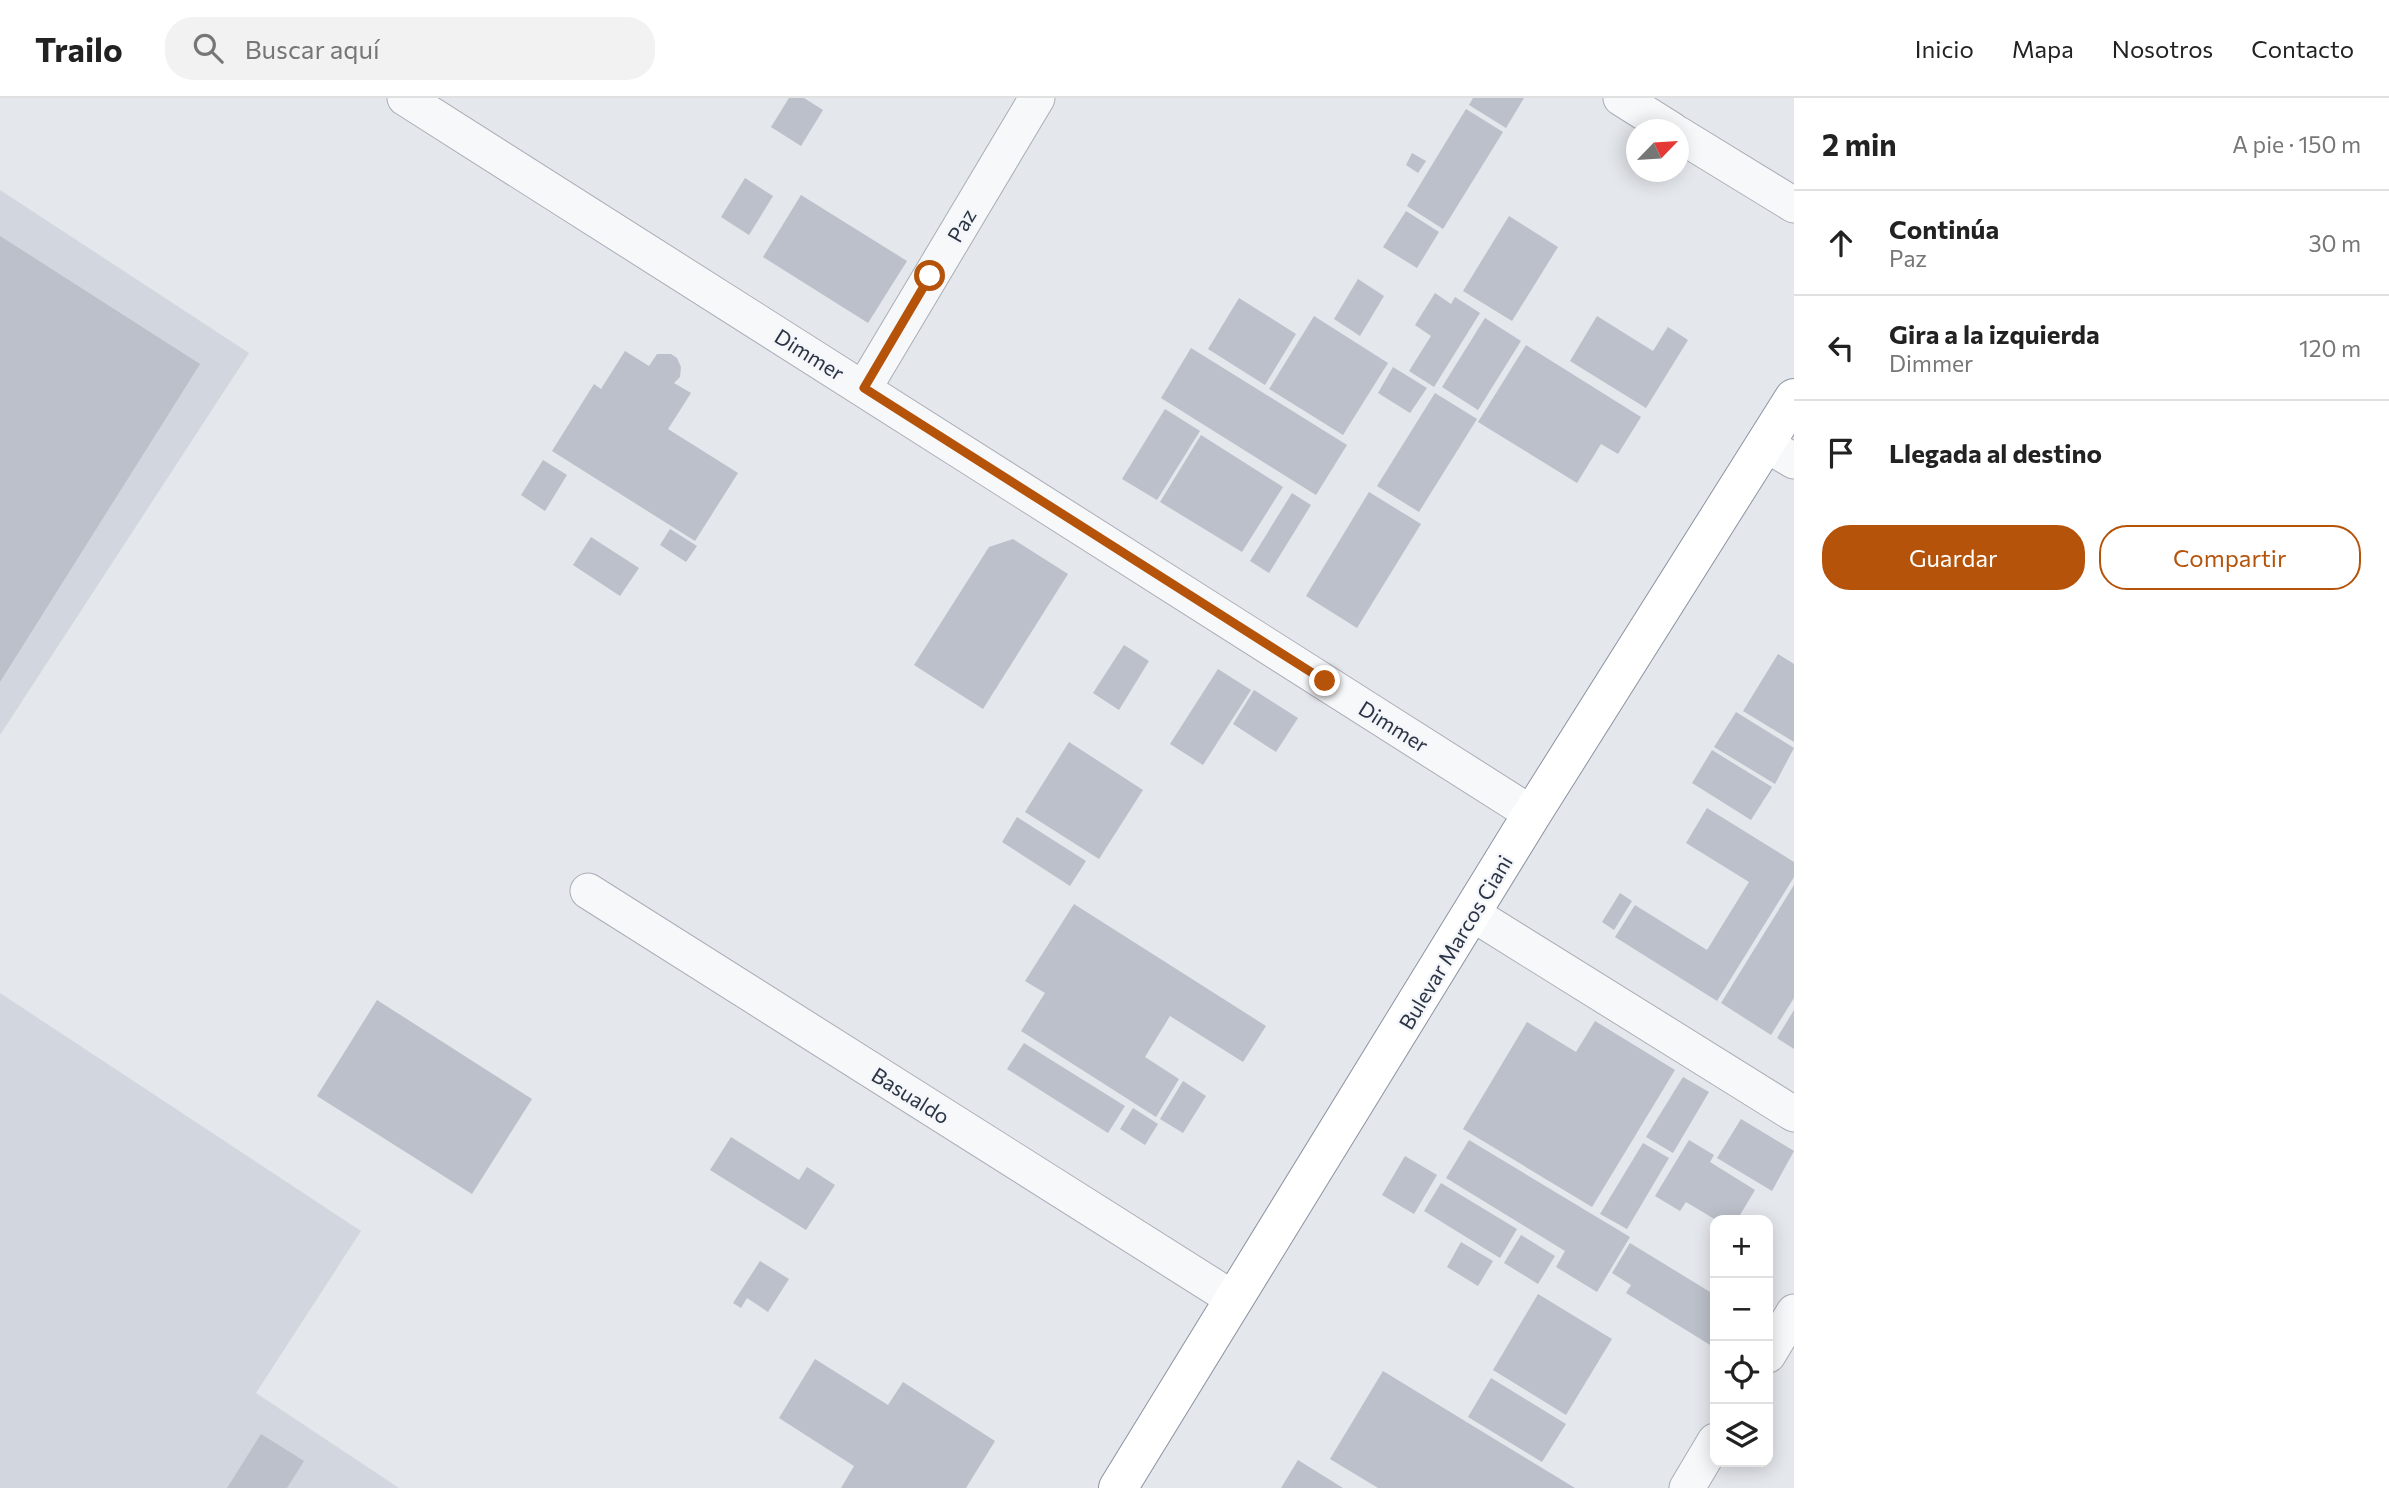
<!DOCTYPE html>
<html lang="es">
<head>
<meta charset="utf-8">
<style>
  :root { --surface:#fff; --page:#f2f2f2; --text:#222; --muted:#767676; --line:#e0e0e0; --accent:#b45309 }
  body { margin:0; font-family:Commissioner,sans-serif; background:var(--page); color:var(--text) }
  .controls { position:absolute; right:21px; bottom:21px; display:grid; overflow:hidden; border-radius:14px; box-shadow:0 4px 18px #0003 }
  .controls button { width:63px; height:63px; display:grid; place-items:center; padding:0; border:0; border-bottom:2px solid var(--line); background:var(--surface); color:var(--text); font:35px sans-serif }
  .compass { position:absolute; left:1626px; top:21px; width:63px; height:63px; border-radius:50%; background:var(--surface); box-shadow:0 4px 18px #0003; rotate:65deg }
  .stop { position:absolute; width:21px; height:21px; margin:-16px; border:5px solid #b45309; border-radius:50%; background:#fff }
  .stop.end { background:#b45309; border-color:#fff; box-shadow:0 2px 7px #0008 }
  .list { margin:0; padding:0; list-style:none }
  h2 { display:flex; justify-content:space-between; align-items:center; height:91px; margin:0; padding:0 28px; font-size:30px }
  h2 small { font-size:23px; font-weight:400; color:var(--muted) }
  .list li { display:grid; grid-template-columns:46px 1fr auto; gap:21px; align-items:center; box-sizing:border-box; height:105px; padding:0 28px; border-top:2px solid var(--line) }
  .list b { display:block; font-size:26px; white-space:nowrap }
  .list p { margin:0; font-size:23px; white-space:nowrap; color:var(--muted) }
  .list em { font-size:23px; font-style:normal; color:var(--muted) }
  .actions { display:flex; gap:14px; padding:21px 28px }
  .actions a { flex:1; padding:16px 0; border:2px solid var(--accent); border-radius:28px; text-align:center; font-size:24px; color:var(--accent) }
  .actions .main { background:var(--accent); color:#fff }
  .icon { flex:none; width:38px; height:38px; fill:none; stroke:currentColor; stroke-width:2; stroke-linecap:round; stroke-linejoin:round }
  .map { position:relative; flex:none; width:1794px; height:1390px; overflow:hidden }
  header { display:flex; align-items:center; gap:42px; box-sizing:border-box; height:98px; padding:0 35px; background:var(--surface); border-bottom:2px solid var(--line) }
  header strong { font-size:33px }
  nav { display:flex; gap:38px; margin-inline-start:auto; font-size:24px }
  .search { width:490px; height:63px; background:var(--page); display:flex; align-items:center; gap:18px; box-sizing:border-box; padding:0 24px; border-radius:28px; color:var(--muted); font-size:26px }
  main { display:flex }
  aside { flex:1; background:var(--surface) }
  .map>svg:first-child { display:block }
</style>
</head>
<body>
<header>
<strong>Trailo</strong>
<div class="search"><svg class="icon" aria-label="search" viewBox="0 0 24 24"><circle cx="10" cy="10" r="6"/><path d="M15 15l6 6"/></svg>Buscar aquí</div>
<nav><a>Inicio</a><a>Mapa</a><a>Nosotros</a><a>Contacto</a></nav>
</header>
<main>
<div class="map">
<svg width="1794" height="1390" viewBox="0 0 1794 1390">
  <rect width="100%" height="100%" fill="#e4e7ec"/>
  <!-- built -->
  <g fill="#d2d6de">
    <polygon points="0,92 249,255 0,637"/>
    <polygon points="0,895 361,1133 256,1295 399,1390 0,1390"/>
  </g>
  <!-- building -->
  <g fill="#bbc0ca">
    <polygon points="789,0 804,0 823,12 801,48 771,29"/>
    <polygon points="1473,0 1524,0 1506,30 1469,7"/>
    <polygon points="1466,11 1503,34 1443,131 1407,108"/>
    <polygon points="1412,55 1426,63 1418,75 1406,67"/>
    <polygon points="745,80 773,98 749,137 721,119"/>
    <polygon points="801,97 907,163 868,225 763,159"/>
    <polygon points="1406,113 1439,134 1417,170 1383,149"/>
    <polygon points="1509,118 1558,149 1512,223 1463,193"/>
    <polygon points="0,138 200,266 0,584"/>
    <polygon points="1358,181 1384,198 1360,238 1334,221"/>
    <polygon points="1435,195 1451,206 1455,199 1480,215 1434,289 1409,273 1431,238 1415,227"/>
    <polygon points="1239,200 1296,236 1265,287 1208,251"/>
    <polygon points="1314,218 1388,265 1343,337 1269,291"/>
    <polygon points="1597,218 1653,253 1668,229 1688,242 1646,310 1570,263"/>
    <polygon points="1485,220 1521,243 1478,312 1442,289"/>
    <polygon points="1526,247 1641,319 1618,356 1601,346 1577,385 1478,324"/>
    <polygon points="1191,250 1347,347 1316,397 1161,300"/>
    <polygon points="625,253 649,268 657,256 671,256 677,260 681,269 680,279 674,285 691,295 668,331 738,375 695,443 552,353 594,286 601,291"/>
    <polygon points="1393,269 1427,290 1410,315 1378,295"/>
    <polygon points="1435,295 1477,321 1419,414 1377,388"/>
    <polygon points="1165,311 1200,333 1157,402 1122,381"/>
    <polygon points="1201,337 1283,389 1242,454 1160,404"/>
    <polygon points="543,362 567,377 545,413 521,397"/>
    <polygon points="1369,394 1421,426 1357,530 1306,498"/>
    <polygon points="1292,395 1311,407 1269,475 1250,463"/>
    <polygon points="670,431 697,448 686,464 660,447"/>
    <polygon points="591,439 639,470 620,498 573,467"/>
    <polygon points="1013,441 1068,476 983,611 914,567 989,449"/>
    <polygon points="1124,547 1149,563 1119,612 1093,595"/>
    <polygon points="1778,556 1794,566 1794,644 1743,613"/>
    <polygon points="1218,571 1251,592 1203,667 1170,646"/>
    <polygon points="1254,592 1298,620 1276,654 1233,626"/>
    <polygon points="1736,614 1794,650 1775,686 1714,649"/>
    <polygon points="1069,644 1143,692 1099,761 1025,714"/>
    <polygon points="1712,652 1772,689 1751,722 1692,685"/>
    <polygon points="1707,710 1794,764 1794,779 1717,903 1615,839 1635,807 1707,852 1749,784 1686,745"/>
    <polygon points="1017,719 1086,763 1070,788 1002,744"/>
    <polygon points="1794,787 1794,900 1771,937 1721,905"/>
    <polygon points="1620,795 1632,803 1614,832 1602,824"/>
    <polygon points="1074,806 1266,928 1243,964 1170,918 1145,959 1179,981 1156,1019 1021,933 1045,895 1025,883"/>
    <polygon points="377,902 532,1001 472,1096 317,998"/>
    <polygon points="1794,912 1794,951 1777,940"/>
    <polygon points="1595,923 1675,972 1592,1109 1463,1031 1527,924 1576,954"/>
    <polygon points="1024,945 1125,1008 1108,1035 1007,971"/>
    <polygon points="1683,979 1709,994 1673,1055 1646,1039"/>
    <polygon points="1183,983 1206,998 1183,1035 1160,1021"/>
    <polygon points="1133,1010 1158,1026 1145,1047 1120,1031"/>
    <polygon points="1741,1021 1794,1053 1772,1093 1717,1060"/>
    <polygon points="731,1039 799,1082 807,1069 835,1087 806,1132 710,1072"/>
    <polygon points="1469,1042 1630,1139 1597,1194 1556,1169 1565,1153 1446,1080"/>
    <polygon points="1689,1042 1714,1057 1710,1064 1755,1092 1737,1122 1716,1122 1686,1104 1680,1113 1655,1098"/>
    <polygon points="1643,1045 1669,1060 1627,1131 1600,1116"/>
    <polygon points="1405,1058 1437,1077 1414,1116 1382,1097"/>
    <polygon points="1441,1085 1517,1131 1500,1160 1424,1113"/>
    <polygon points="1521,1137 1555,1158 1538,1186 1504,1165"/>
    <polygon points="1461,1144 1493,1163 1478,1188 1447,1169"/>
    <polygon points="1630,1145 1715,1197 1715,1250 1626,1195 1631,1187 1612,1175"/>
    <polygon points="760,1163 789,1181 768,1214 747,1200 741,1210 733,1205"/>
    <polygon points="1538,1196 1612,1241 1566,1317 1493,1272"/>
    <polygon points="815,1261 888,1307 903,1284 995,1343 966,1390 841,1390 854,1368 779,1320"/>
    <polygon points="1383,1273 1575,1390 1378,1390 1330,1361"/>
    <polygon points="1491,1280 1566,1326 1542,1364 1468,1319"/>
    <polygon points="261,1336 304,1363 287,1390 227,1390"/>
    <polygon points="1298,1362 1343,1390 1281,1390"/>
  </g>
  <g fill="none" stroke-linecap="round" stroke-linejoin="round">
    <defs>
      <g id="minor">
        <polyline points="405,0 1532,716"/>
        <polyline points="1621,0 1672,32"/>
        <polyline points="1678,36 1794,107"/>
        <polyline points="864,290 1037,0"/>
        <polyline points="1767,347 1794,363"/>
        <polyline points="588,793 1235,1202"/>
        <polyline points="1473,816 1794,1016"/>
        <polyline points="1768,1257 1794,1214"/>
        <polyline points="1687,1390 1715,1343"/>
      </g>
      <polyline id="trunk" points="1118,1390 1532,716 1794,300"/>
    </defs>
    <!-- minor casing -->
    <use href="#minor" stroke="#a9aeb7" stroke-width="37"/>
    <!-- trunk casing -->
    <use href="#trunk" stroke="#8b94a3" stroke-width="40"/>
    <!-- minor -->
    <use href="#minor" stroke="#f7f8fa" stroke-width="35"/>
    <!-- trunk -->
    <use href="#trunk" stroke="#fff" stroke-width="38"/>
  </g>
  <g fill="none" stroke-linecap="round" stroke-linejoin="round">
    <!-- route -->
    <polyline stroke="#b45309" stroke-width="9" points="930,178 864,290 1325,583"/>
  </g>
  <g text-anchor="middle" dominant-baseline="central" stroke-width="5" stroke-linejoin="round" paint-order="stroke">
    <!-- street labels -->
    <g font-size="21" fill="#2b3445" stroke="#f4f6f9">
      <text transform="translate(961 127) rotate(-59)">Paz</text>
      <text transform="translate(810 256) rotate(32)">Dimmer</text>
      <text transform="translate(1394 628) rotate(32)">Dimmer</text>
      <text transform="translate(1455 844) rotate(-59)">Bulevar Marcos Ciani</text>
      <text transform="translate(911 997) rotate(32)">Basualdo</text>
    </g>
  </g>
</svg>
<div class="controls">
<button>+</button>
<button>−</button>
<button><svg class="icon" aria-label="locate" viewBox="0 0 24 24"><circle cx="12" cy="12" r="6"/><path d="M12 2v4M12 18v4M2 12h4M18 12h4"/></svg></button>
<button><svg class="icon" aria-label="layers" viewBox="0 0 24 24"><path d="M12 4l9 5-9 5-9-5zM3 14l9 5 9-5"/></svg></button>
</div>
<svg class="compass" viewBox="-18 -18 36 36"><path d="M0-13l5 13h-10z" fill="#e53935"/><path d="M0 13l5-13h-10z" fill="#767676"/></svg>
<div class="stop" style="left:930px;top:178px"></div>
<div class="stop end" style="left:1325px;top:583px"></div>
</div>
<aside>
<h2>2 min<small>A pie · 150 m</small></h2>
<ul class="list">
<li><svg class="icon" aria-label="ahead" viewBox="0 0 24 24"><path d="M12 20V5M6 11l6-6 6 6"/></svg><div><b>Continúa</b><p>Paz</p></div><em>30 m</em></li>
<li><svg class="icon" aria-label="left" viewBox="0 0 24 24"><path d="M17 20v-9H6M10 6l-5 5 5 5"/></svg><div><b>Gira a la izquierda</b><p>Dimmer</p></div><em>120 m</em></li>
<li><svg class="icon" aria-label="arrive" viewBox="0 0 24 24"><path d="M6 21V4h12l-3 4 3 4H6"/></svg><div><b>Llegada al destino</b></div></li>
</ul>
<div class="actions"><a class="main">Guardar</a><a>Compartir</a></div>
</aside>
</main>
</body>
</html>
